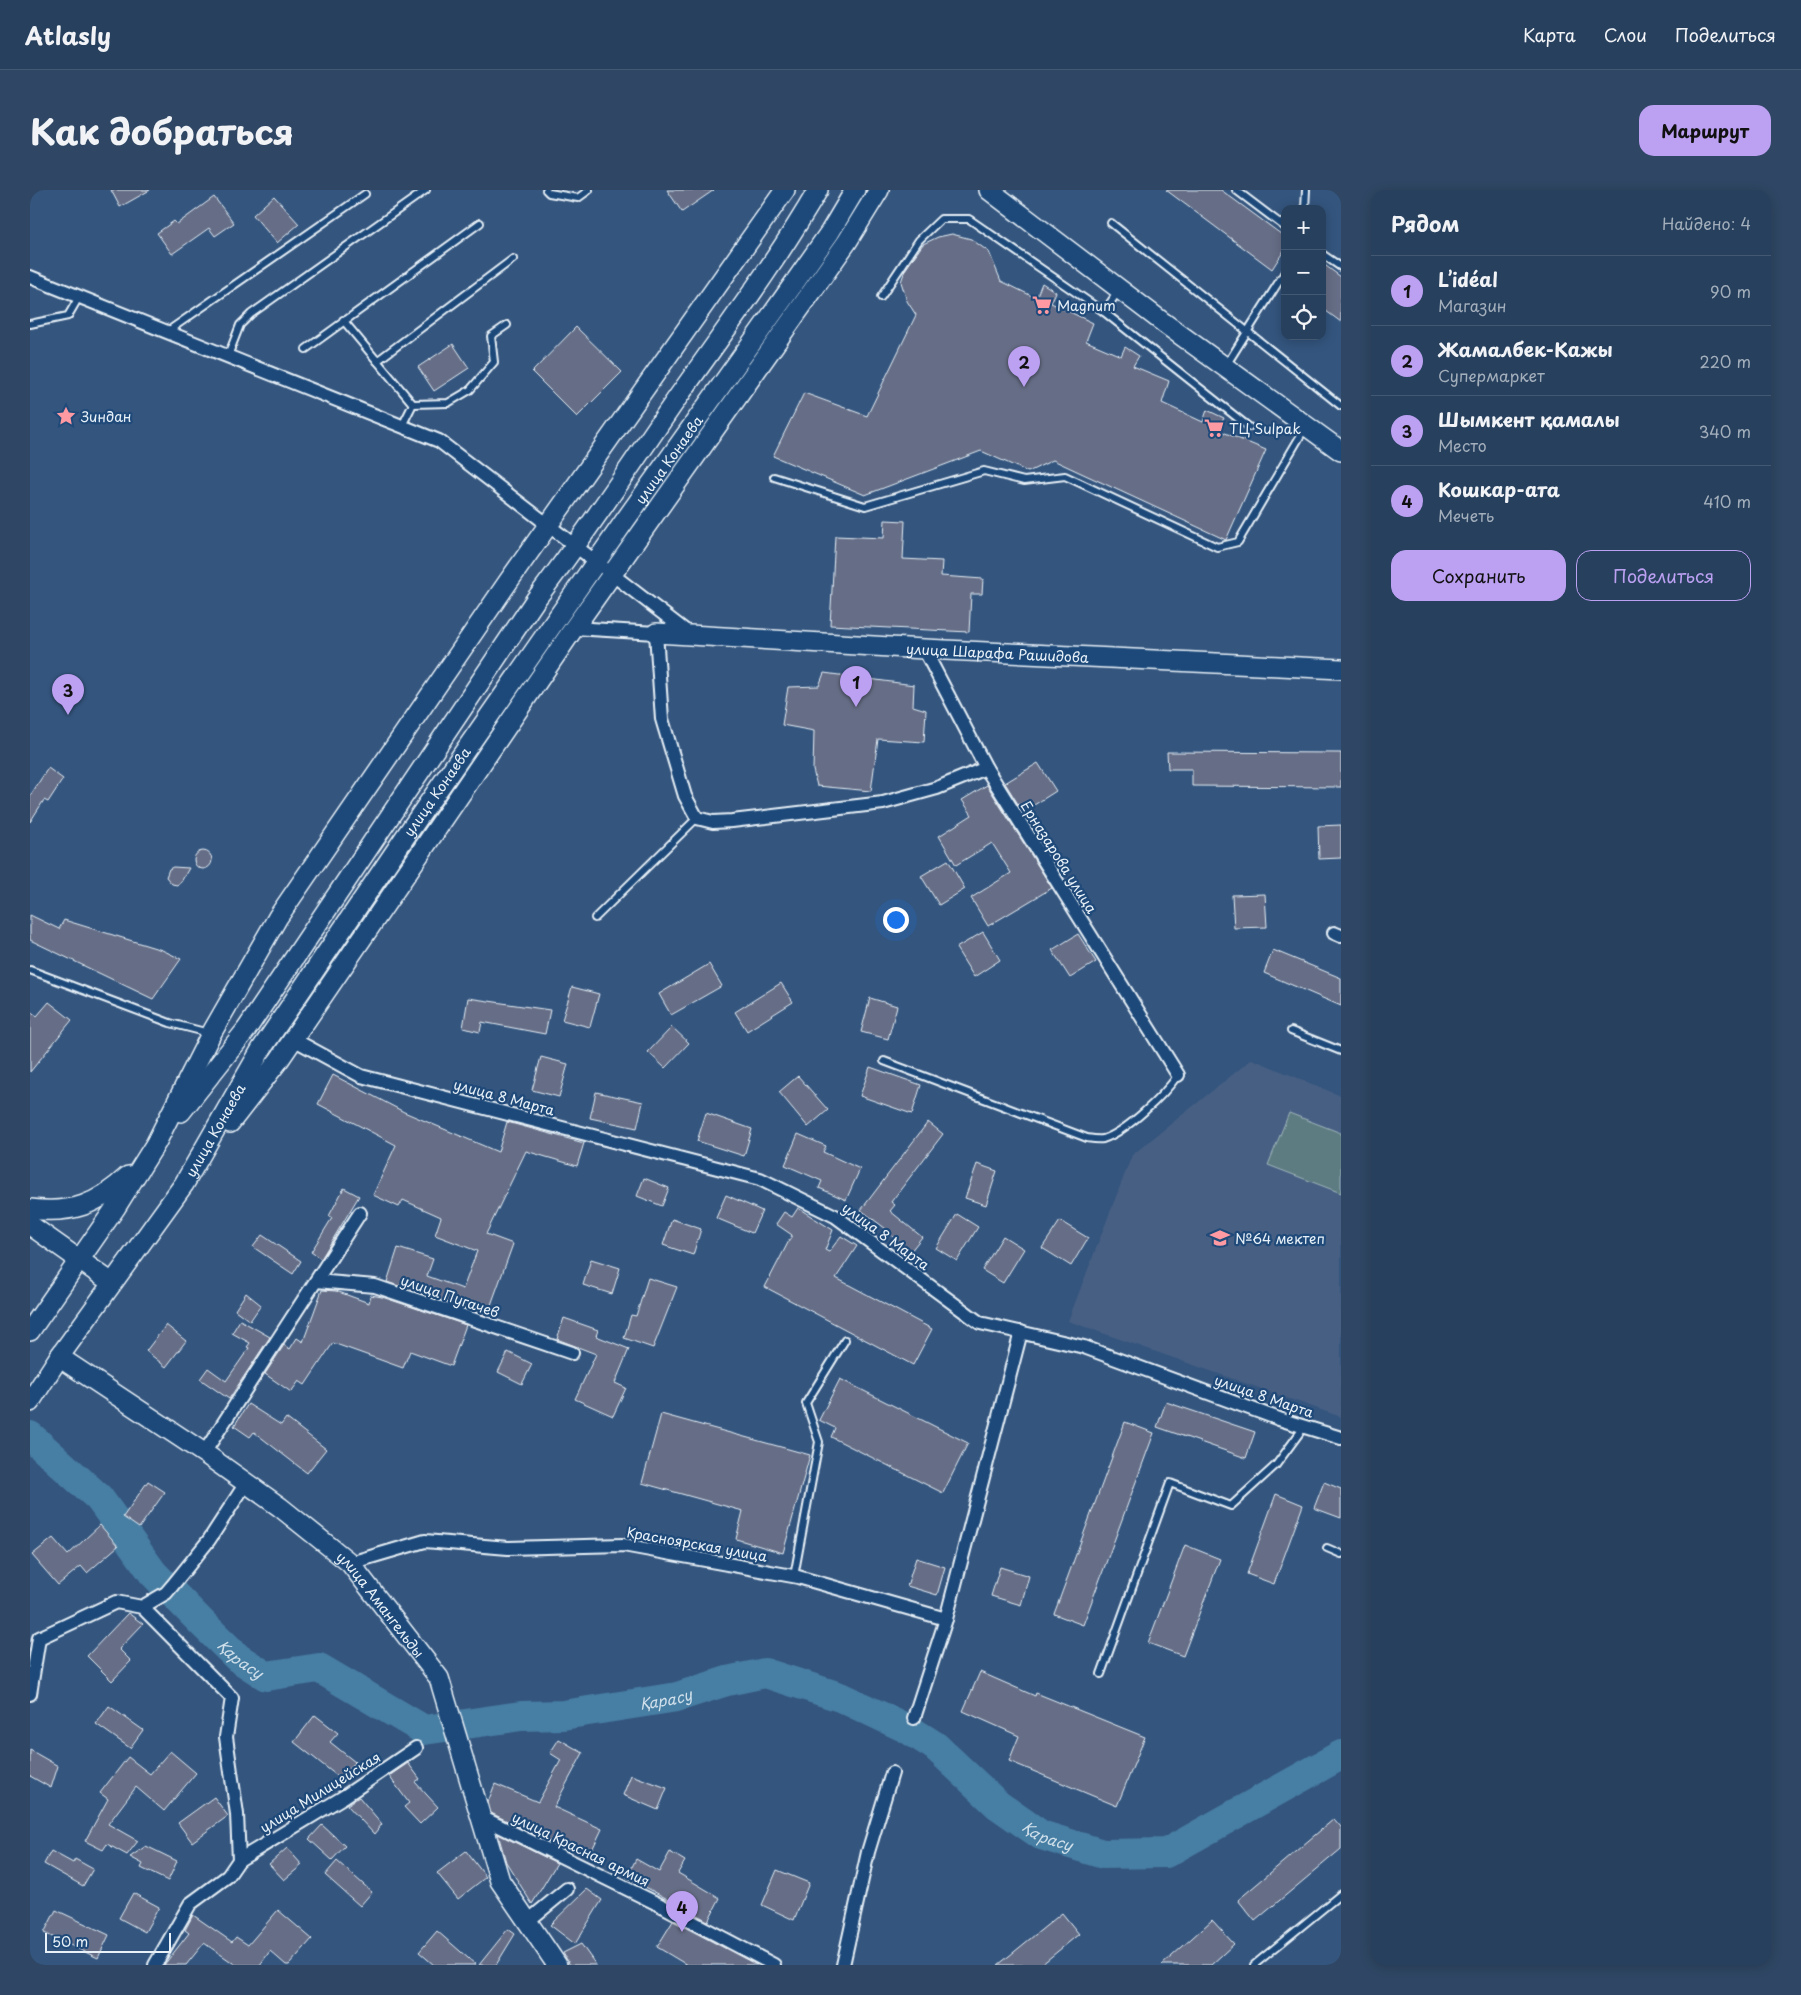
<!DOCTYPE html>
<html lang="ru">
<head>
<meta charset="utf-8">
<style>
  :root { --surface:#27405e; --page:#2f4764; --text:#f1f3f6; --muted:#a4afbc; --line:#435973; --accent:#bca0f2 }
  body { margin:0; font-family:"Playpen Sans",sans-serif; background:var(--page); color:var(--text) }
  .controls { position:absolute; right:15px; top:15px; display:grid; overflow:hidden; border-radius:10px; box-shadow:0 2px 12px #0003 }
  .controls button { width:45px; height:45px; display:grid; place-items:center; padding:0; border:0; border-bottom:1px solid var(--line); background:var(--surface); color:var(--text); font:25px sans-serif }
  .scale { position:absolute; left:15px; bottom:12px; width:126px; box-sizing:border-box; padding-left:5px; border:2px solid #e8f1f8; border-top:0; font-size:14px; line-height:18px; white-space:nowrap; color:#e8f1f8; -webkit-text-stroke:4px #1f4a7a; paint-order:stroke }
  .you { position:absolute; left:865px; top:729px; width:18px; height:18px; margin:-12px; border:4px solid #fff; border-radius:50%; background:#1a73e8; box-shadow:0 0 0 8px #1a73e833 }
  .badge { display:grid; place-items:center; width:32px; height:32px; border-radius:50%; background:var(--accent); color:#111; font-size:16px; font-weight:700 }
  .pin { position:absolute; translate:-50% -41px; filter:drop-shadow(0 1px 2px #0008) }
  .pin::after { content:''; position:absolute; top:26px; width:18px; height:15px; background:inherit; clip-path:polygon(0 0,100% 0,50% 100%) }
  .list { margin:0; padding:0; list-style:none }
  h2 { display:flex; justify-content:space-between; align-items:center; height:65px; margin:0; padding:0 20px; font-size:21px }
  h2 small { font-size:16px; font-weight:400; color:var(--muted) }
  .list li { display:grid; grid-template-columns:32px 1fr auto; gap:15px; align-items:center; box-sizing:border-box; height:70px; padding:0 20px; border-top:1px solid var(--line) }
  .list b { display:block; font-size:19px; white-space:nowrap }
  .list p { margin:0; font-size:16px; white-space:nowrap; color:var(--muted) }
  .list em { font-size:16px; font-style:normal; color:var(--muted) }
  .actions { display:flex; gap:10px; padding:15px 20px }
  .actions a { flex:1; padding:11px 0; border:1px solid var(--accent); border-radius:15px; text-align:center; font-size:18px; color:var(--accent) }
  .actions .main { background:var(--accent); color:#111 }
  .icon { flex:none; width:28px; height:28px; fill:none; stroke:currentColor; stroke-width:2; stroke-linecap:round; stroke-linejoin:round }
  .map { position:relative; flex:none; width:1311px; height:1775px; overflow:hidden; border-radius:15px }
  header { display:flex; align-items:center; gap:30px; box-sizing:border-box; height:70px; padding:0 25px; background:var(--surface); border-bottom:1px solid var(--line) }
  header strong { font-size:24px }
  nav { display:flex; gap:28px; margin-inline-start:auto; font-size:18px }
  .intro { display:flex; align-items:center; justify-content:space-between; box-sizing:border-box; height:120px; padding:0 30px }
  h1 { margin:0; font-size:35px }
  .button { padding:12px 22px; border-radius:15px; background:var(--accent); color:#111; font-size:18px; font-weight:700 }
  main { display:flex; gap:30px; padding:0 30px }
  aside { flex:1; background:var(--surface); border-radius:15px; box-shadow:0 2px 12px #0003 }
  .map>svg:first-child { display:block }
</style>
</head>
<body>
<header>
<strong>Atlasly</strong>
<nav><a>Карта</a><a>Слои</a><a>Поделиться</a></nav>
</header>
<div class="intro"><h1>Как добраться</h1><a class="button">Маршрут</a></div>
<main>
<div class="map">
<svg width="1311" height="1775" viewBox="0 0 1311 1775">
  <rect width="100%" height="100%" fill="#34557e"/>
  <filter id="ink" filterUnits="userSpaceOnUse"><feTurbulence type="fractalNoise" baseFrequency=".02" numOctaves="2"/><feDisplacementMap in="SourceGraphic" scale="10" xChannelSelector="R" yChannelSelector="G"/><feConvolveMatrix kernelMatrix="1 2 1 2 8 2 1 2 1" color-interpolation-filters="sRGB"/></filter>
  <g filter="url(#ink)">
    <!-- built -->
    <polygon fill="#465f83" points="1222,869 1311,906 1311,1227 1038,1131 1102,965"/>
    <!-- green -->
    <polygon fill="#5c7c81" stroke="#a2b6bc" points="1259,923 1311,943 1311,1003 1238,975"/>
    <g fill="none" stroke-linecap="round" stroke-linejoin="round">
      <!-- river -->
      <path stroke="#477ea3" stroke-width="30" id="s1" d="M 0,1246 L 69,1308 L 123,1383 L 171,1432 L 208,1468 L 236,1486 L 289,1478 L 394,1540 L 491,1526 L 533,1525 L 647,1507 L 697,1491 L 735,1483 L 810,1507 L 878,1539 L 905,1556 L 968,1615 L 1011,1645 L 1073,1664 L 1136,1663 L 1311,1565"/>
    </g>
    <!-- building -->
    <g fill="#666e87" stroke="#e8f1f8">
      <polygon points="81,0 120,0 90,17"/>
      <polygon points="637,0 684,0 652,22"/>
      <polygon points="1136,0 1191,0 1255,47 1255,59 1242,79"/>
      <polygon points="244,6 269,34 247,53 223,25"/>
      <polygon points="184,7 204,33 185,46 179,38 142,64 127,43 144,31 147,34"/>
      <polygon points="922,44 941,49 959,62 971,91 1006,108 1012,93 1026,102 1021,113 1063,133 1056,151 1091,166 1095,157 1109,166 1103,176 1139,191 1132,213 1173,232 1177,220 1194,228 1188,240 1236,260 1196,350 1023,270 998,282 951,261 835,305 743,266 774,203 837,226 886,125 877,111 871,92 875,80 893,54 908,47"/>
      <polygon points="1292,73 1311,87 1311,132 1292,118"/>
      <polygon points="546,137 592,182 547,227 502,182"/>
      <polygon points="423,154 439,178 404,201 388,177"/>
      <polygon points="855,330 875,331 873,369 912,371 911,386 953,389 952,404 941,404 939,442 800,435 805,346 854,348"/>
      <polygon points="794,483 884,495 883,516 896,520 894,552 848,549 841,601 787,596 783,580 784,541 752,535 758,497 789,496"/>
      <polygon points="1137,562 1311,563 1311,597 1162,596 1162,579 1138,579"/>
      <polygon points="1008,573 1026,601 993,622 975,593"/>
      <polygon points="18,578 33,589 18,612 14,610 0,632 0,606"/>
      <polygon points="957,595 1022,698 958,736 941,708 981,683 962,653 926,675 909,646 942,625 932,610"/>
      <polygon points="1311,635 1311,668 1289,669 1288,636"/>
      <circle cx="173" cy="670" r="9"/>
      <polygon points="918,670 935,699 909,715 891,686"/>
      <polygon points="143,677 159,678 151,692 147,695 142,694 136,687 139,679"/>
      <polygon points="1235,704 1237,737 1204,738 1202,705"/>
      <polygon points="0,725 29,739 34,730 132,760 151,769 123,809 0,750"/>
      <polygon points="953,742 970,770 944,787 926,758"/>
      <polygon points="1048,744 1066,772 1040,788 1022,760"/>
      <polygon points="1243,760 1311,788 1311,816 1234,783"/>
      <polygon points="679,774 692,796 641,825 629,804"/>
      <polygon points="751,793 763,812 717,841 705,822"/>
      <polygon points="542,797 569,804 560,837 532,830"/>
      <polygon points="438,808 520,820 515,844 452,832 450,842 433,838"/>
      <polygon points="840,808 867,816 858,849 831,842"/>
      <polygon points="19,812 42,830 0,882 0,821 7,826"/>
      <polygon points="642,837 659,853 635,878 618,862"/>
      <polygon points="511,867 538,874 529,907 502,900"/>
      <polygon points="840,877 891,895 882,924 830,906"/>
      <polygon points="303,885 374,922 468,962 477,932 554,953 547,976 496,961 456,1044 483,1054 457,1126 357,1092 368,1058 403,1069 397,1086 433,1099 447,1061 405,1045 411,1027 373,1010 369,1017 343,1005 366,955 288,914"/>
      <polygon points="768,886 798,920 778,937 749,902"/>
      <polygon points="566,902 613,912 607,938 560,928"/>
      <polygon points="676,923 722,939 714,966 667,951"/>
      <polygon points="898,932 913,944 861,1012 865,1015 860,1021 892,1047 880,1062 855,1040 856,1039 831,1020"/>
      <polygon points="768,944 796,956 793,962 830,979 816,1010 789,998 792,991 755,975"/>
      <polygon points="947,974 967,981 956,1015 935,1008"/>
      <polygon points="614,988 639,998 632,1016 607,1006"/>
      <polygon points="314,998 329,1006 291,1069 281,1062 302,1028 299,1026"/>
      <polygon points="696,1005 732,1021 722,1043 686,1028"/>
      <polygon points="768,1018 803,1040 795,1060 799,1062 811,1046 827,1056 806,1088 902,1139 883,1175 735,1097 762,1045 746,1034 754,1022 762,1027"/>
      <polygon points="927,1024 948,1037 927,1071 906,1058"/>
      <polygon points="642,1029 671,1039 663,1065 633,1055"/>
      <polygon points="1030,1031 1058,1048 1041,1076 1012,1058"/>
      <polygon points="232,1045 271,1071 263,1084 223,1057"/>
      <polygon points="973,1046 994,1059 973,1093 952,1080"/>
      <polygon points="561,1069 590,1078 582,1104 553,1095"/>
      <polygon points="618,1088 647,1097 623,1158 594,1148 601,1125 606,1126"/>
      <polygon points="292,1100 306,1101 339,1113 341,1105 352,1107 436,1135 421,1176 380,1161 373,1178 303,1153 275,1195 269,1191 261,1202 235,1184 254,1155 260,1159 267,1148 273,1152"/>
      <polygon points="216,1103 231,1115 220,1131 205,1120"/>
      <polygon points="534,1128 568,1140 566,1146 599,1159 585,1193 596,1198 583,1226 545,1209 566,1164 527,1149"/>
      <polygon points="210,1130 240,1147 199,1209 170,1189 178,1178 196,1191 219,1158 217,1157 220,1153 202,1143"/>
      <polygon points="136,1135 156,1151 136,1177 116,1161"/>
      <polygon points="478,1162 502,1174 492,1194 468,1182"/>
      <polygon points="810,1189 938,1253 913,1303 801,1247 805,1238 789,1230"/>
      <polygon points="1136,1212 1225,1242 1216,1268 1127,1237"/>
      <polygon points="218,1214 251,1235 256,1228 296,1259 277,1283 224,1242 220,1247 204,1236"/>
      <polygon points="631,1224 780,1265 753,1363 706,1349 713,1321 612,1293"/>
      <polygon points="1095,1232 1124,1243 1053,1435 1024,1424"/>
      <polygon points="118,1291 135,1302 109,1338 93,1327"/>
      <polygon points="1294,1292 1311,1299 1311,1328 1284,1318"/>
      <polygon points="1246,1304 1273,1315 1244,1394 1217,1384"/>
      <polygon points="70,1335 88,1356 57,1383 51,1376 28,1395 2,1365 23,1348 38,1365"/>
      <polygon points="1155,1355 1190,1369 1153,1466 1118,1453"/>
      <polygon points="886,1368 915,1377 907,1405 877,1396"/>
      <polygon points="970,1377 999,1386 991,1415 961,1406"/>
      <polygon points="98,1423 113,1434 89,1459 101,1471 82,1491 57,1466"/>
      <polygon points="950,1482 1005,1506 1006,1503 1115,1547 1087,1616 979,1571 989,1546 933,1521"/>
      <polygon points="79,1516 113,1540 100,1558 66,1534"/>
      <polygon points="285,1525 308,1543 300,1552 325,1572 311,1589 264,1552"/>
      <polygon points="529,1549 553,1563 524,1617 572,1639 560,1664 539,1653 535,1659 461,1623 458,1612 465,1594 508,1612 531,1570 520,1563"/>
      <polygon points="0,1560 28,1576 21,1598 0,1586"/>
      <polygon points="140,1561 166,1583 134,1621 106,1597 78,1634 108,1651 97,1665 77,1654 73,1660 55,1651 78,1609 70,1603 98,1567 120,1584"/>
      <polygon points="378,1573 390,1589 385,1592 408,1617 390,1634 374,1617 379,1613 359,1586"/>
      <polygon points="601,1585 637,1598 628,1620 593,1605"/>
      <polygon points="184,1607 198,1626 162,1652 148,1633"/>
      <polygon points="329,1607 352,1634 344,1644 317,1615"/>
      <polygon points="1304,1629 1311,1637 1311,1659 1225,1731 1208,1710"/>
      <polygon points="292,1635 315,1656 302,1670 279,1649"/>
      <polygon points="468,1644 527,1673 502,1714 476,1672"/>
      <polygon points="116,1656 147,1671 138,1691 111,1678 113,1674 100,1667"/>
      <polygon points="257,1658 272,1675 254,1690 239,1674"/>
      <polygon points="21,1661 43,1673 45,1669 63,1679 53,1696 14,1674"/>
      <polygon points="436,1661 456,1687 428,1709 407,1683"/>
      <polygon points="640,1662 655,1671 648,1683 690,1708 678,1731 597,1687 606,1669 629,1682"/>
      <polygon points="307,1671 342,1702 330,1716 295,1685"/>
      <polygon points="747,1680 779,1693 764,1730 732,1715"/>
      <polygon points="557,1699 572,1710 545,1754 520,1735"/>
      <polygon points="103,1703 129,1717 115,1742 89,1728"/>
      <polygon points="26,1720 79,1745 68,1768 14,1743"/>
      <polygon points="248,1720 282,1749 259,1775 256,1775 240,1761 230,1775 206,1775 174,1753 156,1775 134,1775 159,1743 155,1740 163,1725 202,1752 206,1747 218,1755"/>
      <polygon points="1032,1723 1049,1744 1011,1775 968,1775"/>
      <polygon points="1182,1730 1204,1754 1181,1775 1132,1775"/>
      <polygon points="643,1731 727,1775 657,1775 627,1757"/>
      <polygon points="478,1739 485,1744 466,1775 449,1775"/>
      <polygon points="407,1741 446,1775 404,1775 389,1762"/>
      <polygon points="551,1754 566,1775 540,1775 533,1763"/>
    </g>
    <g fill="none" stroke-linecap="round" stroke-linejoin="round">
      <defs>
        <g id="lane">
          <polyline points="516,0 519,3 548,8 559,0"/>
          <polyline points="1206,0 1255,37"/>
          <polyline points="1275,19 1276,0"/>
          <polyline points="1081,33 1311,216"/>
          <polyline points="1292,64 1311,77"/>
          <polyline points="851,107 889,50 911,29 939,29 1074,122 1089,100"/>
          <polyline points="1074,122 1219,237"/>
          <polyline points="313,130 383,214 418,213 440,200 464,172 461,146 477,135"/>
          <polyline points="0,134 38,126 49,107"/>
          <polyline points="138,141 335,4"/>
          <polyline points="276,159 450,33"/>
          <polyline points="198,166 210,135 221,124 396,0"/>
          <polyline points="347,171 483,69"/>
          <polyline points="1195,177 1255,82"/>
          <polyline points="372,236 383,214"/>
          <polyline points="744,287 835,316 954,281 994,291 1035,286 1187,357 1208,352 1275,238"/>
          <polyline points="565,728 667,628"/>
          <polyline points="0,780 140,833 179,843"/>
          <polyline points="1261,841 1311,861"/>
          <path d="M 854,871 L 1057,948 C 1063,949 1068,950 1073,949 C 1096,942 1134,905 1148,885"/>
          <polyline points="1297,1358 1311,1364"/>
          <polyline points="768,1387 765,1381 789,1252 776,1213 815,1150"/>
          <polyline points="1071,1484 1140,1293 1201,1316 1246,1275 1274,1237"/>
          <polyline points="1224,1775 1311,1704"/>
        </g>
        <g id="street">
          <polyline points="0,87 409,251 661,445"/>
          <polyline points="544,438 626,443 632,529 655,606 667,628 683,632 702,631 853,613 907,598 956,578"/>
          <polyline points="894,459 956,578 1148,885"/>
          <polyline points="1304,743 1311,746"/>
          <polyline points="263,849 331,886 730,989 805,1026 950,1133 1054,1157 1249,1229 1311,1248"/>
          <polyline points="286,1091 345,1096 542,1163"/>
          <polyline points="174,1263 330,1023"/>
          <polyline points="320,1373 395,1351 478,1358 593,1355 768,1387 916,1429"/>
          <polyline points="112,1417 136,1403 142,1396 179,1350 216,1293"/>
          <polyline points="0,1504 9,1448 86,1412 112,1417 202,1508 196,1547 207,1624 209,1670 198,1686 160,1714 125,1775"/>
          <polyline points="884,1528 916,1429 991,1142"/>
          <polyline points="451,1627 634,1717 744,1775"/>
          <polyline points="209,1670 315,1606 386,1558"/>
          <polyline points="498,1731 537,1699"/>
          <polyline points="813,1775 838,1662 862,1583"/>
        </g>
        <g id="secondary">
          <polyline points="959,0 1134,133 1311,261"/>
          <path id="s2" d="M 626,443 L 894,459 L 1311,479"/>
          <path d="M 151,922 L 216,840 L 506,409 C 556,344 601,275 648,207 C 696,139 746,72 788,0"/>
          <polyline points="200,933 249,870 544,438 817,52 849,0"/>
          <path d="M 0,1019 C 42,1024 67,1015 98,986"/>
          <polyline points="0,1035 82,1093"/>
          <polyline points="0,1141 86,1017 126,953 181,844 248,727 478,392 755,0"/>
          <path id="s3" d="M 29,1167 L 174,1263 L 250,1317 L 320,1373 L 409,1488 L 470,1691 L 527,1775"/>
          <path id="s4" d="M 0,1212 L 29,1167 L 154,994 L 232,858 L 375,647 L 596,329 L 753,109 L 800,42 L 825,0"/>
        </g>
      </defs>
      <!-- lane casing -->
      <use href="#lane" stroke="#e8f1f8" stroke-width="10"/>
      <!-- street casing -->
      <use href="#street" stroke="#e8f1f8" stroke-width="16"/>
      <!-- secondary casing -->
      <use href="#secondary" stroke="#e8f1f8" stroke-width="22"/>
      <!-- lane -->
      <use href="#lane" stroke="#1f4a7a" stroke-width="6"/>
      <!-- street -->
      <use href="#street" stroke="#1f4a7a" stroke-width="12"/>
      <!-- secondary -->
      <use href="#secondary" stroke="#1f4a7a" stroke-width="19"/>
    </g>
  </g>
  <!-- icons -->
  <defs>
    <symbol id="supermarket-bare" viewBox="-9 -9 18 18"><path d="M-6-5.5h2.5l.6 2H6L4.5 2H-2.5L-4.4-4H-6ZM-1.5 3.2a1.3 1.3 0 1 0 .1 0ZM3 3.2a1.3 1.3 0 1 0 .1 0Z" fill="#ff9aa2" stroke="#1f4a7a" stroke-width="2.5" paint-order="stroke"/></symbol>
    <symbol id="sight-bare" viewBox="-9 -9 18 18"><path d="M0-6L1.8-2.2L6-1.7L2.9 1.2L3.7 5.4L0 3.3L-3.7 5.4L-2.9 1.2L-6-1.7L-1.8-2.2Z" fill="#ff9aa2" stroke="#1f4a7a" stroke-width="2.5" paint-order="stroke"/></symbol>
    <symbol id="school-bare" viewBox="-9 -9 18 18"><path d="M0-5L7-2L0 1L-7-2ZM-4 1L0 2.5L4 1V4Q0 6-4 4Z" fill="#ff9aa2" stroke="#1f4a7a" stroke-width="2.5" paint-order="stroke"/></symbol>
  </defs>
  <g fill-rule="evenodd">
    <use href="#supermarket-bare" x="998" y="101" width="28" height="28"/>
    <use href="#sight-bare" x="22" y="212" width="28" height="28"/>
    <use href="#supermarket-bare" x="1170" y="224" width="28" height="28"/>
    <use href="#school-bare" x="1176" y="1034" width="28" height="28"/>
  </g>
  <g text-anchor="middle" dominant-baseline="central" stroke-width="4.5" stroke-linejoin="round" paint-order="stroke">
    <!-- poi labels -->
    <g font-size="14" fill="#e8f1f8" stroke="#1f4a7a" text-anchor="start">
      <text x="1027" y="115">Magnum</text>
      <text x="51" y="226">Зиндан</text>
      <text x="1199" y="238">ТЦ Sulpak</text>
      <text x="1205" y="1048">№64 мектеп</text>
    </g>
    <!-- street labels -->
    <g font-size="14" fill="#e8f1f8" stroke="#1f4a7a">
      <text stroke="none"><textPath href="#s4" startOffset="1139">улица Конаева</textPath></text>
      <text stroke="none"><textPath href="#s2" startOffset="342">улица Шарафа Рашидова</textPath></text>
      <text stroke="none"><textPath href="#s4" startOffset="734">улица Конаева</textPath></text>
      <text transform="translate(1029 667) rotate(58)">Ерназарова улица</text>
      <text transform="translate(474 907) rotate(15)">улица 8 Марта</text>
      <text stroke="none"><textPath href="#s4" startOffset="329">улица Конаева</textPath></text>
      <text transform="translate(856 1046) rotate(36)">улица 8 Марта</text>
      <text transform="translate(420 1106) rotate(19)">улица Пугачев</text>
      <text transform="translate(1234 1206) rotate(19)">улица 8 Марта</text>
      <text transform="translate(667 1354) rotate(10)">Красноярская улица</text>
      <text stroke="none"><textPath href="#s3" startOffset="408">улица Амангельды</textPath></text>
      <text transform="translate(290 1602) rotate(-32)">улица Милицейская</text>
      <text transform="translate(551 1659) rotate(26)">улица Красная армия</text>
    </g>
    <!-- water labels -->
    <g font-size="15" font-style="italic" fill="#d0e0eb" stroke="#1f4a7a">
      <text stroke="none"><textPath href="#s1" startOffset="308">Қарасу</textPath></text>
      <text stroke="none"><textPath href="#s1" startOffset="758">Қарасу</textPath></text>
      <text stroke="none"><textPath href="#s1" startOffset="1192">Қарасу</textPath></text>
    </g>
  </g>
</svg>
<div class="controls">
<button>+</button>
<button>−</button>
<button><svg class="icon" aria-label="locate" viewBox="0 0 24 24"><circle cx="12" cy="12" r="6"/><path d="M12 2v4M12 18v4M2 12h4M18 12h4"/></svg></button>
</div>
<div class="scale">50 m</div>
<div class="you"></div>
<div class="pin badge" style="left:826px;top:517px">1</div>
<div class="pin badge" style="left:994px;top:197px">2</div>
<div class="pin badge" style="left:38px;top:525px">3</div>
<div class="pin badge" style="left:652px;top:1742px">4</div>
</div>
<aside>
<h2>Рядом<small>Найдено: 4</small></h2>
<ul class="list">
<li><span class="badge">1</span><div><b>L’idéal</b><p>Магазин</p></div><em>90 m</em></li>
<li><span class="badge">2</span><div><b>Жамалбек-Кажы</b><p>Супермаркет</p></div><em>220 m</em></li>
<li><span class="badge">3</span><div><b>Шымкент қамалы</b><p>Место</p></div><em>340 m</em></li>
<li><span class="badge">4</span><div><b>Кошкар-ата</b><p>Мечеть</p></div><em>410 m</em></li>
</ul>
<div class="actions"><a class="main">Сохранить</a><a>Поделиться</a></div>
</aside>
</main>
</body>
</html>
